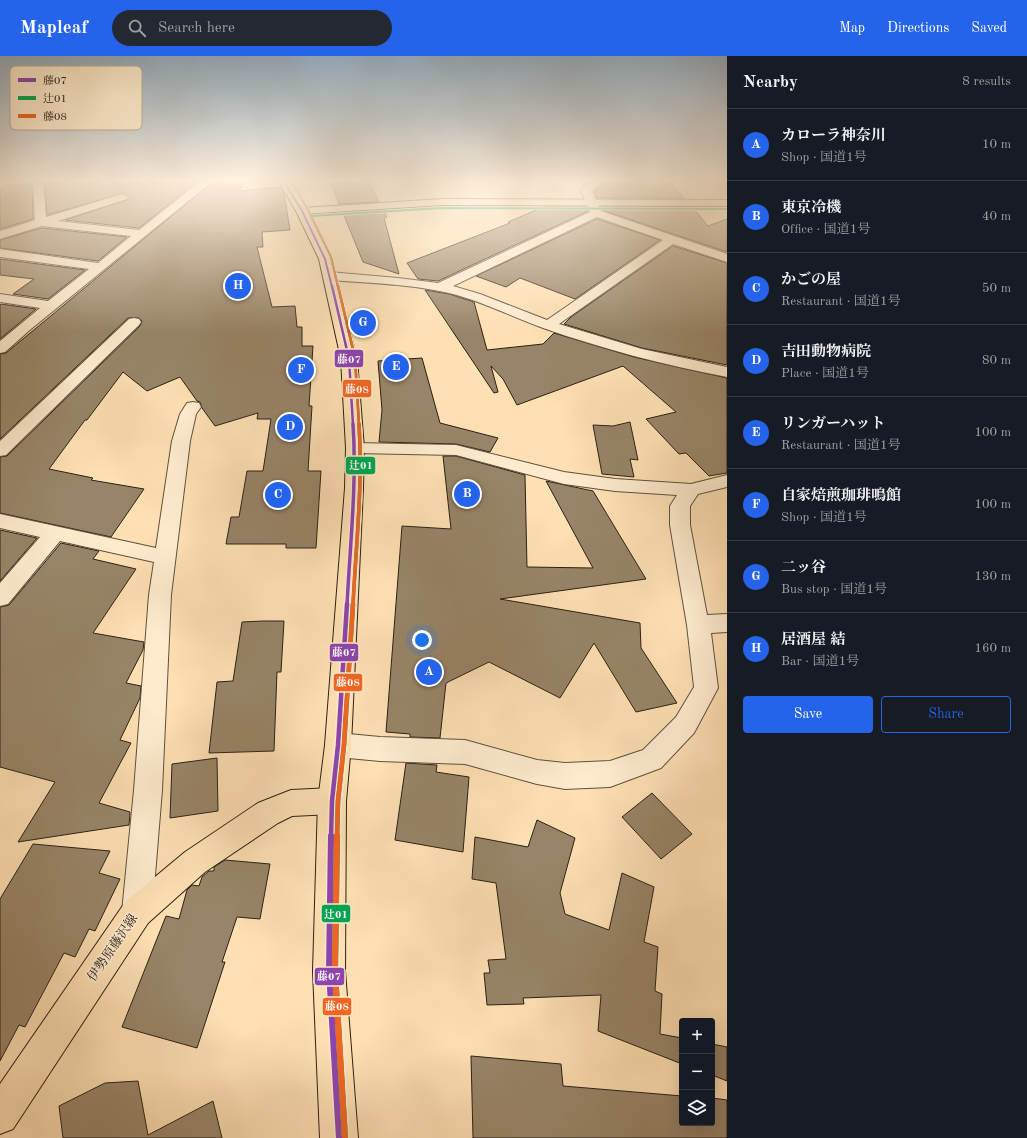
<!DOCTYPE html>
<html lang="en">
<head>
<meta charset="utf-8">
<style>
  :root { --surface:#171b24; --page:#242831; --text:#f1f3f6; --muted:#9ea1a6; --line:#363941; --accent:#2563eb }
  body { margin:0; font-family:"Old Standard TT","Noto Serif JP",serif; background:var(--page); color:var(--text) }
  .controls { position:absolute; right:12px; bottom:12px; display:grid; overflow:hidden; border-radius:4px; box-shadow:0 4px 16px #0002 }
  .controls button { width:36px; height:36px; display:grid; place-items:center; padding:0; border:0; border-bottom:1px solid var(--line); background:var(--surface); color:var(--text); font:20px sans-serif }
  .you { position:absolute; left:422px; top:584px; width:14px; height:14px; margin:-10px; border:3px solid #fff; border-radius:50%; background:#1a73e8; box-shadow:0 0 0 6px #1a73e833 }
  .badge { display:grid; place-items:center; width:26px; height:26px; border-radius:50%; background:var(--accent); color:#fff; font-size:13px; font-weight:700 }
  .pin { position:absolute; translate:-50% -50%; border:2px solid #fff; box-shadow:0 1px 4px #0006 }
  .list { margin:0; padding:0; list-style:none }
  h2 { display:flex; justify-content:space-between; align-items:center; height:52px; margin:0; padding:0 16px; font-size:17px }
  h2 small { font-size:13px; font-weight:400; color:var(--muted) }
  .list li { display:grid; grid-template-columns:26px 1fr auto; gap:12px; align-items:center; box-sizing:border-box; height:72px; padding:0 16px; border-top:1px solid var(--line) }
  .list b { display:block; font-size:15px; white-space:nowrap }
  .list p { margin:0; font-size:13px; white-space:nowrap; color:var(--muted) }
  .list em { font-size:13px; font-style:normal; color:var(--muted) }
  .actions { display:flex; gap:8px; padding:12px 16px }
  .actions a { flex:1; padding:9px 0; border:1px solid var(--accent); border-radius:4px; text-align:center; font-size:14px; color:var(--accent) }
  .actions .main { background:var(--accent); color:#fff }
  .icon { flex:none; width:22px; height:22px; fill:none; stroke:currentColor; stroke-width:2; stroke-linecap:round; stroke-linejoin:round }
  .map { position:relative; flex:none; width:727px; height:1082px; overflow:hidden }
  header { display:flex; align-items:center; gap:24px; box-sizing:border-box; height:56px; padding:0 20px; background:var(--accent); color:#fff }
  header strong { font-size:19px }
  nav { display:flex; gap:22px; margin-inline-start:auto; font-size:14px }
  .search { width:280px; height:36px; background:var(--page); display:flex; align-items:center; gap:10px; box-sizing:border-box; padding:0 14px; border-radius:22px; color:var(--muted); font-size:15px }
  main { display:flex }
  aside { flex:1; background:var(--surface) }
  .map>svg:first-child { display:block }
</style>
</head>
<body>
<header>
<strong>Mapleaf</strong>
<div class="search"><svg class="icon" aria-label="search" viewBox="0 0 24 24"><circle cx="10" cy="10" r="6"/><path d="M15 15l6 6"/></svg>Search here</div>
<nav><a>Map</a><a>Directions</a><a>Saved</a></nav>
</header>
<main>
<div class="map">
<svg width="727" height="1082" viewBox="0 0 727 1082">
  <rect width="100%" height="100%" fill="#fee0b3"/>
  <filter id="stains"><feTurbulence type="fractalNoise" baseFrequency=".005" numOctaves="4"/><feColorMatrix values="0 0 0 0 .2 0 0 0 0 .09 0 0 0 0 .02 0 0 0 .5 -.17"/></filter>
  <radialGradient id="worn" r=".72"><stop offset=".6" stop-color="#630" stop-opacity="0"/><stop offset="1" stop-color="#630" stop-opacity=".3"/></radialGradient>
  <!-- building -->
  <g fill="#988468" stroke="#2a2017">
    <polygon points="56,124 199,124 139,172 65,164 127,144 129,141 124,137 47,159 45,126"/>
    <polygon points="215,124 247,124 239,135 281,131 284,137 290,174 262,176 263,191 257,191 272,251 295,250 297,271 302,271 302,290 313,290 309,350 312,350 308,415 321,415 316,492 286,492 286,488 226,488 231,461 239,461 247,415 263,415 271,363 257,363 258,357 215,370 202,352 200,346 197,345 180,321 147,335 123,316 87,364 85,364 49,413 93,422 91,424 144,433 111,481 0,457 0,401 7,400 140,270 142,265 139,262 128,262 0,383 0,298 6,297"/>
    <polygon points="607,124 669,124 684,142 597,142 594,135"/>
    <polygon points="359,125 368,125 379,146 339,148 331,128"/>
    <polygon points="32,127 33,163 0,173 0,132 4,132 4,130"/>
    <polygon points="543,151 586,151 588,155 438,225 418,223 407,207 510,167 508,166"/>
    <polygon points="601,151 692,151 708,170 727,163 727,196 602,154"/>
    <polygon points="383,154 387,161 384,162 399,218 363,206 343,157"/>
    <polygon points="597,163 660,184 575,243 520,222 506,231 476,220"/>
    <polygon points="42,172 127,181 98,205 0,192 0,184"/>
    <polygon points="673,190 727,207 727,309 642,292 564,268 571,261"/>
    <polygon points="0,203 85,214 48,243 13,238 34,223 0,219"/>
    <polygon points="425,234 449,238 474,246 487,294 543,288 554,277 634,301 727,322 727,417 709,420 686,397 679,398 646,363 676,356 623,310 517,349 503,323 491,310 498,336 494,337"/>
    <polygon points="1,248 36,253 0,283 0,249"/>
    <polygon points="422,302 440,367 498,382 490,396 456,388 379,386 382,354 378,305"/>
    <polygon points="630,366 638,404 630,403 634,421 602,418 593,369 613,370"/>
    <polygon points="443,400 456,400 525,419 527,511 593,512 546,425 593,435 646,523 500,543 640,567 641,592 677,647 636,656 594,587 560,642 489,606 446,627 440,682 410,681 410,678 386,676 402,470 451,473"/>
    <polygon points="0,474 37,482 0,525"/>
    <polygon points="61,487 99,495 93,503 136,513 93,577 144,586 143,594 126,627 141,630 140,642 120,684 131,687 99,747 130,756 129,769 18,786 55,726 0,711 0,551 9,549"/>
    <polygon points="263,565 284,565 281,616 277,616 274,695 209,697 217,626 233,625 242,566"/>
    <polygon points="217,702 218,755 170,762 172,708"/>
    <polygon points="406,707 437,709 436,716 469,721 463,796 395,784"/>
    <polygon points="652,737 692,778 661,803 622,761"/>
    <polygon points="537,764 575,782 560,837 565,858 609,874 622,817 654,831 644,886 658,891 655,935 662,938 660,978 682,982 682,1008 598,975 601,939 523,942 524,948 487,949 484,917 490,917 488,904 506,903 496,827 472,823 475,781 528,791"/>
    <polygon points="33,788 110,795 99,817 120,823 95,875 89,873 75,901 64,897 25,971 19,969 0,1005 0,843"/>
    <polygon points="225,804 270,808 260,863 237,861 222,906 225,906 197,992 122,971 166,860 179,863 187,834 192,829 199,830 202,821 209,815 214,815 214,811"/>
    <polygon points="712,988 727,991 727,1025 712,1019"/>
    <polygon points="471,1000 561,1008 563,1030 682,1040 682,1067 712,1067 712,1042 727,1044 727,1082 473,1082"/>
    <polygon points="138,1025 148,1079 213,1045 222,1082 63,1082 59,1050 105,1027"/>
  </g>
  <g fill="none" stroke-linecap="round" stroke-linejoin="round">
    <defs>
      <g id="street">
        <polygon points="33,124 43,124 46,161 123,138 128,141 127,143 58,165 139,174 202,124 214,124 31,273 5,296 0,297 0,285 40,252 0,246 0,238 48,245 89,213 0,201 0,193 98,207 131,180 42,170 0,183 0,175 35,164"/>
        <path d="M 593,124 L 606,124 L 592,135 L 601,155 L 727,198 L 727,206 L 673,188 L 559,268 L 642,293 L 727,311 L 727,321 C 664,309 603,293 543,272 C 512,261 482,245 449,237 C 410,228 369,227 329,224 L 324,223 L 323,220 L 324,217 L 329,216 L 398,222 L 438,227 L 590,156 L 581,134 ZM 597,161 L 663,184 L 547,264 L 480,238 L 453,230 Z"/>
        <polygon points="134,262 139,263 141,266 139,269 6,399 0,400 0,385 129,263"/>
        <polygon points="193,346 199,347 201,351 196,358 190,385 171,539 162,734 152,856 148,867 137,871 126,867 122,856 134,734 149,539 154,506 60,485 8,548 0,550 0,527 40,481 0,472 0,458 156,492 172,385 180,358 187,347"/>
        <polygon points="355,387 456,389 564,416 615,423 691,428 727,419 727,431 698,438 690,450 690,469 707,559 727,558 727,576 711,577 718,632 694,677 661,712 610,731 565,733 537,728 465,708 380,705 338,701 329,697 325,689 329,681 338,677 380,681 465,684 537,704 565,707 610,705 643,694 676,661 694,631 687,569 670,469 670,450 677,439 615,435 564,428 456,399 355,397 349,396 346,392 349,388"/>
      </g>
      <polygon id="secondary" points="442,143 727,144 727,150 442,149 302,158 296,155 302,152"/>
      <polygon id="primary" points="332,732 342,736 346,745 342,754 332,758 292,760 278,767 205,816 148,867 13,1073 0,1078 0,1028 126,845 185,796 258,747 291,734"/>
      <polygon id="highway" points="278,124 288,124 308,155 331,203 357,303 364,392 363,432 351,689 346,745 345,915 358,1082 320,1082 313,915 318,745 325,689 345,432 346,392 341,303 319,203 296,155"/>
    </defs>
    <!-- street casing -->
    <use href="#street" stroke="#5f503e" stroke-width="2"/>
    <!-- secondary casing -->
    <use href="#secondary" stroke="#2a2017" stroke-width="2"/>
    <!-- primary casing -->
    <use href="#primary" stroke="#2a2017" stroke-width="2"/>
    <!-- highway casing -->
    <use href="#highway" stroke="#2a2017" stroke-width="2"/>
    <!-- street -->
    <use href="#street" fill="#feebce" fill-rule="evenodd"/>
    <!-- secondary -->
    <use href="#secondary" fill="#feebce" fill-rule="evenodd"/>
    <!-- primary -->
    <use href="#primary" fill="#fee0b3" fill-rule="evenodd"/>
    <!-- highway -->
    <use href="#highway" fill="#fee0b3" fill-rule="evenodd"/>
    <defs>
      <polyline id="bus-1-far4" points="283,124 302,155 325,203 332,231"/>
      <polyline id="bus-1-far3" points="332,230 349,303 353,369"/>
      <path id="bus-1-far2" d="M 347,549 C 350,489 357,428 353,368"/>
      <polyline id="bus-1-far1" points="331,781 332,745 338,689 347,548"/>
      <polyline id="bus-1" points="331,780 329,915 339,1082"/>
      <polyline id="bus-2-far4" points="338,231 331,201 311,160 442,152 727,153"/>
      <polyline id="bus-2-far3" points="338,230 355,302 359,369"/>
      <path id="bus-2-far2" d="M 353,549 C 356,489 363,428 359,368"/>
      <polyline id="bus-2-far1" points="337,781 338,745 344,689 353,548"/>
      <polyline id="bus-2" points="337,780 335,915 345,1082"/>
      <polyline id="bus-3-far4" points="290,124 307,152 331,201 338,231"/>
      <polyline id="bus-3-far3" points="338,230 355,302 359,369"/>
      <path id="bus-3-far2" d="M 353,549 C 356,489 363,428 359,368"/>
      <polyline id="bus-3-far1" points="337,781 338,745 344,689 353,548"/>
      <polyline id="bus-3" points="337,780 335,915 345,1082"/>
    </defs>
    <!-- bus-1-far4 casing -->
    <use href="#bus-1-far4" stroke="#feebce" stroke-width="3.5"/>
    <!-- bus-1-far3 casing -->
    <use href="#bus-1-far3" stroke="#feebce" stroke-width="4.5"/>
    <!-- bus-1-far2 casing -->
    <use href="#bus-1-far2" stroke="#feebce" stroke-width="6"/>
    <!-- bus-1-far1 casing -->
    <use href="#bus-1-far1" stroke="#feebce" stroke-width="8"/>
    <!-- bus-1 casing -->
    <use href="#bus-1" stroke="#feebce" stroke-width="9"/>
    <!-- bus-2-far4 casing -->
    <use href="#bus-2-far4" stroke="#feebce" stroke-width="3.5"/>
    <!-- bus-2-far3 casing -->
    <use href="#bus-2-far3" stroke="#feebce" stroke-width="4.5"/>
    <!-- bus-2-far2 casing -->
    <use href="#bus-2-far2" stroke="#feebce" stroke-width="6"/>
    <!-- bus-2-far1 casing -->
    <use href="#bus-2-far1" stroke="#feebce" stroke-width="8"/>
    <!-- bus-2 casing -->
    <use href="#bus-2" stroke="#feebce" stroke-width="9"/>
    <!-- bus-3-far4 casing -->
    <use href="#bus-3-far4" stroke="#feebce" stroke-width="3.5"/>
    <!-- bus-3-far3 casing -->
    <use href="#bus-3-far3" stroke="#feebce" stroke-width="4.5"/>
    <!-- bus-3-far2 casing -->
    <use href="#bus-3-far2" stroke="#feebce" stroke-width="6"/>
    <!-- bus-3-far1 casing -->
    <use href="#bus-3-far1" stroke="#feebce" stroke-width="8"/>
    <!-- bus-3 casing -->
    <use href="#bus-3" stroke="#feebce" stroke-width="9"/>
    <!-- bus-1-far4 -->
    <use href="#bus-1-far4" stroke="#8e44ad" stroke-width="2"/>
    <!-- bus-1-far3 -->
    <use href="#bus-1-far3" stroke="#8e44ad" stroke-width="2.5"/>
    <!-- bus-1-far2 -->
    <use href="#bus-1-far2" stroke="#8e44ad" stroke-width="3.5"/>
    <!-- bus-1-far1 -->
    <use href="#bus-1-far1" stroke="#8e44ad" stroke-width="4.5"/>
    <!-- bus-1 -->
    <use href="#bus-1" stroke="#8e44ad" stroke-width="6"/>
    <!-- bus-2-far4 -->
    <use href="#bus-2-far4" stroke="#00a651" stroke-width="2"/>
    <!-- bus-2-far3 -->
    <use href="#bus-2-far3" stroke="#00a651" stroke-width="2.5"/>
    <!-- bus-2-far2 -->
    <use href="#bus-2-far2" stroke="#00a651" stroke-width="3.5"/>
    <!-- bus-2-far1 -->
    <use href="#bus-2-far1" stroke="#00a651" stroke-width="4.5"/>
    <!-- bus-2 -->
    <use href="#bus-2" stroke="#00a651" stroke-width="6"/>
    <!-- bus-3-far4 -->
    <use href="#bus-3-far4" stroke="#f26522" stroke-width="2"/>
    <!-- bus-3-far3 -->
    <use href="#bus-3-far3" stroke="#f26522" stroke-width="2.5"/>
    <!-- bus-3-far2 -->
    <use href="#bus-3-far2" stroke="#f26522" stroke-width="3.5"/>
    <!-- bus-3-far1 -->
    <use href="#bus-3-far1" stroke="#f26522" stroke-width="4.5"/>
    <!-- bus-3 -->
    <use href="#bus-3" stroke="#f26522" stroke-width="6"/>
  </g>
  <!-- sky -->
  <linearGradient id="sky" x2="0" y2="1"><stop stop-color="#94acbe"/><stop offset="0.45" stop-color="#fff1dd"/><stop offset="1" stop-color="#fff1dd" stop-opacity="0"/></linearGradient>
  <rect width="727" height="276" fill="url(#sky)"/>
  <g text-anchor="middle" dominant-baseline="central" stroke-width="3" stroke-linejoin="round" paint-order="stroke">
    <!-- near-street labels -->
    <g font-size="13" fill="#2a2017" stroke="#feebce">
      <text transform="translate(113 892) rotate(-56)">伊勢原藤沢線</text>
    </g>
  </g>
  <!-- legend -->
  <rect x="10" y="10" width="132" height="64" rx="6" fill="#feebce" stroke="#beae97" stroke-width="1"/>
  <rect x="18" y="22" width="18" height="4" fill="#8e44ad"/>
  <rect x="18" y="40" width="18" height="4" fill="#00a651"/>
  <rect x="18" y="58" width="18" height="4" fill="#f26522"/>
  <g font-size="11" fill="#2a2017">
    <text x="43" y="28">藤07</text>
    <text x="43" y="46">辻01</text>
    <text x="43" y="64">藤08</text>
  </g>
  <g stroke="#feebce" stroke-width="1.5">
    <rect x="334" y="293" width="30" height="19" rx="4" fill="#8e44ad"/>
    <rect x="342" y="323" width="30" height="19" rx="4" fill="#f26522"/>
    <rect x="345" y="400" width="31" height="19" rx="4" fill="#00a651"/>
    <rect x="329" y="587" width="30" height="19" rx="4" fill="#8e44ad"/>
    <rect x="333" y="617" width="30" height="19" rx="4" fill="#f26522"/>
    <rect x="321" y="848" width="30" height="19" rx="4" fill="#00a651"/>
    <rect x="314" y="911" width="31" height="19" rx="4" fill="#8e44ad"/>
    <rect x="322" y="941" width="30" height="19" rx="4" fill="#f26522"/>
  </g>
  <g font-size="11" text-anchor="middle" font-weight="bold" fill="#fff">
    <text x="349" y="307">藤07</text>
    <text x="357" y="337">藤08</text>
    <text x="361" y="413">辻01</text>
    <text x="344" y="600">藤07</text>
    <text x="348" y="630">藤08</text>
    <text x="336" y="862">辻01</text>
    <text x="329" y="924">藤07</text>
    <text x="337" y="954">藤08</text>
  </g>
  <rect width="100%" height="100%" filter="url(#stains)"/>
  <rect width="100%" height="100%" fill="url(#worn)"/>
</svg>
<div class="controls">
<button>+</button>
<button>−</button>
<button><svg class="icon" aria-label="layers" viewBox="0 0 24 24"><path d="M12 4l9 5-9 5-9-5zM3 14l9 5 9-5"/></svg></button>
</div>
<div class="you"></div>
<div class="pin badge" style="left:429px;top:616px">A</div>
<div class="pin badge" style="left:467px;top:438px">B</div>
<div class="pin badge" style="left:278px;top:439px">C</div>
<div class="pin badge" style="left:290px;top:371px">D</div>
<div class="pin badge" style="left:396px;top:311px">E</div>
<div class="pin badge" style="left:301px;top:314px">F</div>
<div class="pin badge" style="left:363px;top:267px">G</div>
<div class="pin badge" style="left:238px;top:230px">H</div>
</div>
<aside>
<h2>Nearby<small>8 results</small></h2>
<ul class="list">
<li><span class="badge">A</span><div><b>カローラ神奈川</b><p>Shop · 国道1号</p></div><em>10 m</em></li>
<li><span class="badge">B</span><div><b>東京冷機</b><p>Office · 国道1号</p></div><em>40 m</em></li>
<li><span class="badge">C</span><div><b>かごの屋</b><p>Restaurant · 国道1号</p></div><em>50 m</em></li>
<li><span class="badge">D</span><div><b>吉田動物病院</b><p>Place · 国道1号</p></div><em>80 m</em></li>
<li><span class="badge">E</span><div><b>リンガーハット</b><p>Restaurant · 国道1号</p></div><em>100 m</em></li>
<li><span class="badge">F</span><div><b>自家焙煎珈琲鳴館</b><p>Shop · 国道1号</p></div><em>100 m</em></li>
<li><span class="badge">G</span><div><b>二ッ谷</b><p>Bus stop · 国道1号</p></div><em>130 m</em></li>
<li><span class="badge">H</span><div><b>居酒屋 結</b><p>Bar · 国道1号</p></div><em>160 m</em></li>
</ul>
<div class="actions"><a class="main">Save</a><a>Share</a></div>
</aside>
</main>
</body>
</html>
